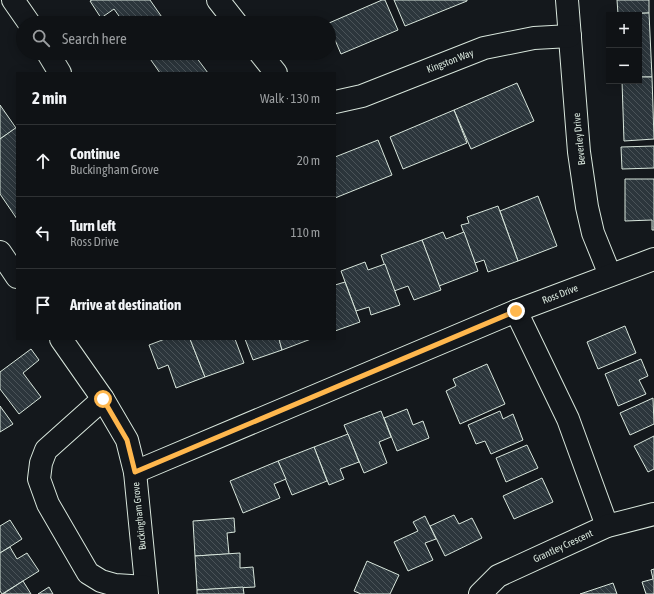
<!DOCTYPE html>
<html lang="en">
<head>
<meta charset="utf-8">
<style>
  :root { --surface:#0f1215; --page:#1d2022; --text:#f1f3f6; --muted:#9b9ea0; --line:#2f3234 }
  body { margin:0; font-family:"Asap Condensed",sans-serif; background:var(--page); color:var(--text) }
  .controls { position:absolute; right:12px; top:12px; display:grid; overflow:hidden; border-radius:0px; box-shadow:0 2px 10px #0003 }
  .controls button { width:36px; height:36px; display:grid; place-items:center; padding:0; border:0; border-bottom:1px solid var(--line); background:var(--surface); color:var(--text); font:20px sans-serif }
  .stop { position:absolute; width:12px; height:12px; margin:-9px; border:3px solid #ffb74d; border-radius:50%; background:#fff }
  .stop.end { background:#ffb74d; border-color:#fff; box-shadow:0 1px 4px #0008 }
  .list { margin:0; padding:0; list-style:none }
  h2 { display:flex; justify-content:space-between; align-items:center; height:52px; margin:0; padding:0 16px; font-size:17px }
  h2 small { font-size:13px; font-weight:400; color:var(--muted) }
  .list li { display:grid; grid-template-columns:26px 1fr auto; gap:12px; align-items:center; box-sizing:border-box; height:72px; padding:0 16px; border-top:1px solid var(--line) }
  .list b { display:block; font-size:15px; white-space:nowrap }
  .list p { margin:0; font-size:13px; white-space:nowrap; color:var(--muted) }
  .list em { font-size:13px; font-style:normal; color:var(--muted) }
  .icon { flex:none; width:22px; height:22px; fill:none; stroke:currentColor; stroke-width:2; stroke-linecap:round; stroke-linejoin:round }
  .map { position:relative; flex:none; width:654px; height:594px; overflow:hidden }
  .search { position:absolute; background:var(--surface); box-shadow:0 2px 10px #0003; left:16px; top:16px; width:320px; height:44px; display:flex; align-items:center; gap:10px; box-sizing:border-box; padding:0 14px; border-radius:22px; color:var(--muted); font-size:15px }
  .panel { position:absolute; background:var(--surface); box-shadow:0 2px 10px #0003; left:16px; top:72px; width:320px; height:268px; border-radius:0px }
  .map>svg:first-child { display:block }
</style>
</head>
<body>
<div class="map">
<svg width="654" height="594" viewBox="0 0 654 594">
  <defs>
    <pattern id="building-back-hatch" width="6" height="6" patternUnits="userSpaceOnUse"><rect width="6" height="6" fill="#2c363c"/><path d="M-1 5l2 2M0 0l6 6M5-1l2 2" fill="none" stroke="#4a5358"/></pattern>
  </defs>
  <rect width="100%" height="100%" fill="#14181c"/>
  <!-- building -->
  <g fill="url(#building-back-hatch)" stroke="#d8e6dc">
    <polygon points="92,0 150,0 166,23 124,23 114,9 101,18 90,1"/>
    <polygon points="382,0 385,0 398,30 341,54 329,26 329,23"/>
    <polygon points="394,0 467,0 467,1 405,26"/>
    <polygon points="617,0 649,0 649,13 618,14"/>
    <polygon points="649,13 652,77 639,77 639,15 618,15 618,14"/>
    <polygon points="146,53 193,53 208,73 160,73"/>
    <polygon points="639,77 652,77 654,139 624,141 622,81 639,81"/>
    <polygon points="517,83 534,121 471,149 454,110"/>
    <polygon points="0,105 16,128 0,139"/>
    <polygon points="454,110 467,143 403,169 390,137"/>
    <polygon points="17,127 17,219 0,194 0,139"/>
    <polygon points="378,140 392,175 335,198 335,157"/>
    <polygon points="654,146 654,168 622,169 621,147"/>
    <polygon points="625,179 654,179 654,230 652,230 652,220 625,221"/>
    <polygon points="538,196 557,246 518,261 500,211"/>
    <polygon points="498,206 518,261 488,272 484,260 475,263 461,225 469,223 467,217"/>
    <polygon points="443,232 446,239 464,232 478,271 439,286 422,240"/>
    <polygon points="422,240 441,290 414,300 408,286 394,291 381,255"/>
    <polygon points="365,262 368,270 385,264 400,305 371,315 369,307 356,311 341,271"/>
    <polygon points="345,282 360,322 335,331 335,285"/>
    <polygon points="625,326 636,353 598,369 587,342"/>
    <polygon points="165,339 190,339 205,377 176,388 168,365 158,369 149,345"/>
    <polygon points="190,339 235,339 244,363 205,377"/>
    <polygon points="245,339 279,339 282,350 253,360"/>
    <polygon points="279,339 311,339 282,350"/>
    <polygon points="31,349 39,360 23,373 41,397 19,414 0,389 0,372"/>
    <polygon points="641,359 648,376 639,380 646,394 618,406 605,374"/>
    <polygon points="487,364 505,404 460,424 446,391 456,386 453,379"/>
    <polygon points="653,398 654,424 630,435 620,413"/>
    <polygon points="0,406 13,424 0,432"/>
    <polygon points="407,409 413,425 423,421 429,438 397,451 384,418"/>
    <polygon points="381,411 391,437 379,442 387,463 364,473 344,425"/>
    <polygon points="500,411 503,419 513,414 523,440 491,454 485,441 476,444 468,425"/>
    <polygon points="348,434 359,462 340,469 344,479 329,485 314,447"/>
    <polygon points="654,436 654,469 648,472 634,446"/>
    <polygon points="527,445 538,468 506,482 496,458"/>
    <polygon points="314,447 327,481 292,495 278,461"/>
    <polygon points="278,461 286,479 274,484 280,498 243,513 230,481"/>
    <polygon points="542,478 553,502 514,519 503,496"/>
    <polygon points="454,515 459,524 472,518 482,538 445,556 430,526"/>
    <polygon points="425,516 436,539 425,543 433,560 408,571 394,542 418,531 413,522"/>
    <polygon points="234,518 235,532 227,533 229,554 195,556 193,521"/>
    <polygon points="10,520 22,539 0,553 0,526"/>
    <polygon points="10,547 17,559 27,553 39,571 2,594 0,591 0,553"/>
    <polygon points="240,553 240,568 253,567 255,587 197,590 195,556"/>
    <polygon points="367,561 399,575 390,594 361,594 354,591"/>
    <polygon points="654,569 654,594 646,594 642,582 653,579 651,570"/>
    <polygon points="23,581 31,594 3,594"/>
    <polygon points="613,583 617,594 580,594"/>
    <polygon points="49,587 53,594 38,594"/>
    <polygon points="243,587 244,594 197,594 197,590"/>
  </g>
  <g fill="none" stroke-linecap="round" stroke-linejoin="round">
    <defs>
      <g id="minor">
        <polyline points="13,0 29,23"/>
        <polyline points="218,0 236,23"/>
        <polyline points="567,0 579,152 587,207 593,233 610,275"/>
        <polyline points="48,53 60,73"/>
        <polyline points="260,53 276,73"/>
        <polyline points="335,102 362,96 484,48 534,38 570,36"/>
        <polyline points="0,252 17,277"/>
        <polyline points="516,311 568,419 607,526"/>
        <polyline points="61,339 103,399 127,440 135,472 147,594"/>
        <polyline points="103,399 46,450 41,463 39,479 48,504 88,573 101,581 115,585 146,587"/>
        <polyline points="135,472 516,311 654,259"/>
        <polyline points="480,594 498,576 607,526 654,514"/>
      </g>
    </defs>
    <!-- minor casing -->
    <use href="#minor" stroke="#d8e6dc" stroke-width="24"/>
    <!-- minor -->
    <use href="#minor" stroke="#14181c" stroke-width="22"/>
  </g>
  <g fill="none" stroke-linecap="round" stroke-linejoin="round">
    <!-- route -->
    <polyline stroke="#ffb74d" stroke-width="5" points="103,399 127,440 135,472 516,311"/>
  </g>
  <g text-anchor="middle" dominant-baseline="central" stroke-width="3" stroke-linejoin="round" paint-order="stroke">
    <!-- street labels -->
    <g font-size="10" fill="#d8e6dc" stroke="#14181c">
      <text transform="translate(450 61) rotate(-21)">Kingston Way</text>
      <text transform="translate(579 139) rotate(-96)">Beverley Drive</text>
      <text transform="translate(560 294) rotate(-21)">Ross Drive</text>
      <text transform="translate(139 516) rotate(-96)">Buckingham Grove</text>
      <text transform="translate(563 546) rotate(-25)">Grantley Crescent</text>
    </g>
  </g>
</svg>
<div class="controls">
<button>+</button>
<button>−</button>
</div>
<div class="stop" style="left:103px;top:399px"></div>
<div class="stop end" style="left:516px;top:311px"></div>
<div class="search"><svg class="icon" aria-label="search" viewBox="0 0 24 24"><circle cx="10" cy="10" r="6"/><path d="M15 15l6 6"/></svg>Search here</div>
<section class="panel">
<h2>2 min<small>Walk · 130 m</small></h2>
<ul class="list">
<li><svg class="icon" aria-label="ahead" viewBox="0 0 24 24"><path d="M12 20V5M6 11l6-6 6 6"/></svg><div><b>Continue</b><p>Buckingham Grove</p></div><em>20 m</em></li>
<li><svg class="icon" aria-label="left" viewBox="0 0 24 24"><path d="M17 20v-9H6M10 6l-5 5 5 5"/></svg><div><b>Turn left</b><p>Ross Drive</p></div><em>110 m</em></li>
<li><svg class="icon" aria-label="arrive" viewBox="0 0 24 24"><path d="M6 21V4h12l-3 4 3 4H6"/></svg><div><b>Arrive at destination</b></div></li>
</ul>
</section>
</div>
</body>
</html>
